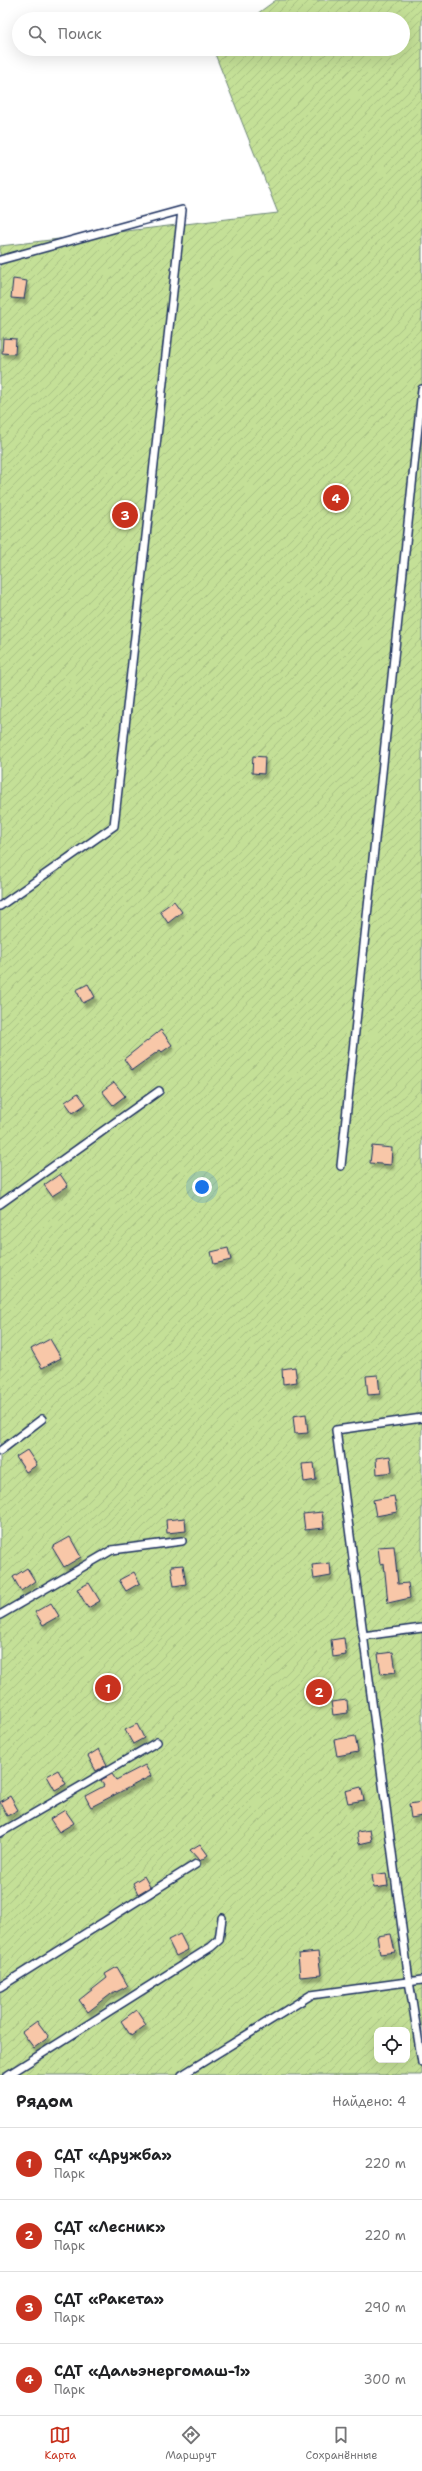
<!DOCTYPE html>
<html lang="ru">
<head>
<meta charset="utf-8">
<style>
  :root { --surface:#fff; --page:#f2f2f2; --text:#202124; --muted:#757577; --line:#e0e0e0; --accent:#c8321e }
  body { margin:0; font-family:"Shantell Sans",sans-serif; background:var(--page); color:var(--text) }
  .controls { position:absolute; right:12px; bottom:12px; display:grid; overflow:hidden; border-radius:8px; box-shadow:0 4px 16px #0002 }
  .controls button { width:36px; height:36px; display:grid; place-items:center; padding:0; border:0; border-bottom:1px solid var(--line); background:var(--surface); color:var(--text); font:20px sans-serif }
  .you { position:absolute; left:202px; top:1187px; width:14px; height:14px; margin:-10px; border:3px solid #fff; border-radius:50%; background:#1a73e8; box-shadow:0 0 0 6px #1a73e833 }
  .badge { display:grid; place-items:center; width:26px; height:26px; border-radius:50%; background:var(--accent); color:#fff; font-size:13px; font-weight:700 }
  .pin { position:absolute; translate:-50% -50%; border:2px solid #fff; box-shadow:0 1px 4px #0006 }
  .list { margin:0; padding:0; list-style:none }
  h2 { display:flex; justify-content:space-between; align-items:center; height:52px; margin:0; padding:0 16px; font-size:17px }
  h2 small { font-size:13px; font-weight:400; color:var(--muted) }
  .list li { display:grid; grid-template-columns:26px 1fr auto; gap:12px; align-items:center; box-sizing:border-box; height:72px; padding:0 16px; border-top:1px solid var(--line) }
  .list b { display:block; font-size:15px; white-space:nowrap }
  .list p { margin:0; font-size:13px; white-space:nowrap; color:var(--muted) }
  .list em { font-size:13px; font-style:normal; color:var(--muted) }
  .icon { flex:none; width:22px; height:22px; fill:none; stroke:currentColor; stroke-width:2; stroke-linecap:round; stroke-linejoin:round }
  .map { position:relative; flex:none; width:422px; height:2075px; overflow:hidden }
  .search { position:absolute; background:var(--surface); box-shadow:0 4px 16px #0002; left:12px; right:12px; top:12px; height:44px; display:flex; align-items:center; gap:10px; box-sizing:border-box; padding:0 14px; border-radius:22px; color:var(--muted); font-size:15px }
  .sheet { height:340px; background:var(--surface) }
  nav { display:flex; justify-content:space-around; align-items:center; box-sizing:border-box; height:56px; border-top:1px solid var(--line); background:var(--surface); font-size:11px; color:var(--muted) }
  nav a { display:grid; justify-items:center; gap:2px }
  nav .on { color:var(--accent) }
  .map>svg:first-child { display:block }
</style>
</head>
<body>
<div class="map">
<svg width="422" height="2075" viewBox="0 0 422 2075">
  <defs>
    <pattern id="garden-furrows" width="10" height="10" patternUnits="userSpaceOnUse"><rect width="10" height="10" fill="#c4e097"/><path d="M-1 1l2-2M0 10L10 0M9 11l2-2" fill="none" stroke="#a8c085"/></pattern>
    <filter id="shadow"><feDropShadow dx="2.5" dy="4.5" stdDeviation="1" flood-color="#0004"/></filter>
  </defs>
  <rect width="100%" height="100%" fill="#fff"/>
  <filter id="ink" filterUnits="userSpaceOnUse"><feTurbulence type="fractalNoise" baseFrequency=".025" numOctaves="2"/><feDisplacementMap in="SourceGraphic" scale="8" xChannelSelector="R" yChannelSelector="G"/><feConvolveMatrix kernelMatrix="1 2 1 2 8 2 1 2 1" color-interpolation-filters="sRGB"/></filter>
  <g filter="url(#ink)">
    <!-- garden -->
    <path fill="url(#garden-furrows)" stroke="#70887a" fill-rule="evenodd" d="M 276,0 L 422,0 L 422,2075 L 0,2075 L 0,246 L 278,213 L 213,49 L 403,49 L 403,19 L 250,19 ZM 377,2030 L 407,2030 L 407,2060 L 377,2060 Z"/>
    <!-- building -->
    <g fill="#f8c7a8" stroke="#1b2f5e" filter="url(#shadow)">
      <polygon points="13,279 27,281 24,299 11,298"/>
      <polygon points="3,338 16,339 15,354 2,353"/>
      <polygon points="253,756 265,757 264,774 252,773"/>
      <polygon points="174,901 182,912 168,923 160,911"/>
      <polygon points="88,984 95,997 83,1003 76,990"/>
      <polygon points="161,1030 172,1045 162,1052 160,1050 132,1070 124,1059"/>
      <polygon points="114,1082 125,1096 113,1105 102,1091"/>
      <polygon points="78,1093 86,1104 73,1113 65,1102"/>
      <polygon points="372,1146 392,1148 391,1165 370,1163"/>
      <polygon points="60,1174 68,1186 52,1196 44,1185"/>
      <polygon points="228,1248 231,1260 214,1264 211,1252"/>
      <polygon points="50,1339 61,1358 42,1368 31,1349"/>
      <polygon points="295,1367 297,1382 283,1384 282,1369"/>
      <polygon points="378,1375 380,1394 368,1395 366,1376"/>
      <polygon points="306,1414 308,1433 295,1434 293,1416"/>
      <polygon points="27,1450 37,1465 26,1472 16,1457"/>
      <polygon points="390,1456 392,1472 377,1474 376,1458"/>
      <polygon points="314,1463 316,1480 304,1482 302,1464"/>
      <polygon points="394,1496 397,1512 376,1516 373,1500"/>
      <polygon points="322,1512 324,1528 305,1530 303,1514"/>
      <polygon points="185,1518 186,1531 167,1533 166,1520"/>
      <polygon points="70,1537 81,1557 64,1567 52,1547"/>
      <polygon points="394,1546 398,1584 408,1583 410,1598 388,1603 384,1563 380,1564 378,1547"/>
      <polygon points="330,1563 331,1576 314,1579 312,1565"/>
      <polygon points="183,1565 186,1584 174,1586 171,1566"/>
      <polygon points="27,1568 35,1581 21,1591 13,1577"/>
      <polygon points="134,1572 140,1583 126,1591 119,1580"/>
      <polygon points="89,1583 100,1601 88,1608 77,1589"/>
      <polygon points="51,1603 59,1616 43,1625 35,1612"/>
      <polygon points="344,1638 346,1655 333,1657 331,1640"/>
      <polygon points="393,1652 396,1672 381,1674 378,1654"/>
      <polygon points="347,1700 348,1713 333,1715 331,1702"/>
      <polygon points="137,1724 144,1738 133,1744 125,1730"/>
      <polygon points="355,1736 358,1752 337,1756 334,1740"/>
      <polygon points="99,1749 107,1765 96,1771 88,1756"/>
      <polygon points="145,1765 151,1776 91,1807 85,1796 104,1786 101,1780 112,1774 116,1780"/>
      <polygon points="58,1770 66,1784 55,1790 47,1776"/>
      <polygon points="361,1787 364,1800 348,1803 345,1791"/>
      <polygon points="10,1796 18,1810 7,1816 0,1802"/>
      <polygon points="422,1802 422,1816 411,1818 409,1804"/>
      <polygon points="65,1810 74,1823 59,1832 50,1819"/>
      <polygon points="370,1830 372,1841 359,1844 357,1832"/>
      <polygon points="200,1844 208,1855 200,1861 190,1850"/>
      <polygon points="386,1873 388,1886 374,1888 372,1875"/>
      <polygon points="144,1876 150,1887 138,1894 133,1883"/>
      <polygon points="180,1934 188,1950 176,1956 168,1940"/>
      <polygon points="391,1934 395,1952 380,1954 377,1936"/>
      <polygon points="318,1952 321,1975 300,1977 298,1954"/>
      <polygon points="117,1967 128,1986 116,1992 115,1991 88,2012 79,2000 107,1978 105,1974"/>
      <polygon points="136,2010 146,2025 131,2036 121,2021"/>
      <polygon points="37,2021 49,2037 34,2048 22,2032"/>
    </g>
    <g fill="none" stroke-linecap="round" stroke-linejoin="round">
      <defs>
        <g id="service">
          <polyline points="0,260 182,210 114,826 0,906"/>
          <polyline points="341,1166 422,389"/>
          <polyline points="0,1204 159,1091"/>
          <polyline points="422,1418 336,1430 409,1981 422,2063"/>
          <polyline points="0,1451 42,1419"/>
          <polyline points="0,1615 112,1550 182,1541"/>
          <polyline points="363,1636 422,1628"/>
          <polyline points="0,1833 157,1742"/>
          <polyline points="0,1987 196,1864"/>
          <polyline points="8,2075 211,1947 219,1940 222,1918"/>
          <polyline points="182,2075 311,1995 422,1980"/>
        </g>
      </defs>
      <!-- service casing -->
      <use href="#service" stroke="#1b2f5e" stroke-width="10"/>
      <!-- service -->
      <use href="#service" stroke="#fff" stroke-width="7"/>
    </g>
  </g>
</svg>
<div class="controls">
<button><svg class="icon" aria-label="locate" viewBox="0 0 24 24"><circle cx="12" cy="12" r="6"/><path d="M12 2v4M12 18v4M2 12h4M18 12h4"/></svg></button>
</div>
<div class="you"></div>
<div class="pin badge" style="left:108px;top:1688px">1</div>
<div class="pin badge" style="left:319px;top:1692px">2</div>
<div class="pin badge" style="left:125px;top:515px">3</div>
<div class="pin badge" style="left:336px;top:498px">4</div>
<div class="search"><svg class="icon" aria-label="search" viewBox="0 0 24 24"><circle cx="10" cy="10" r="6"/><path d="M15 15l6 6"/></svg>Поиск</div>
</div>
<section class="sheet">
<h2>Рядом<small>Найдено: 4</small></h2>
<ul class="list">
<li><span class="badge">1</span><div><b>СДТ «Дружба»</b><p>Парк</p></div><em>220 m</em></li>
<li><span class="badge">2</span><div><b>СДТ «Лесник»</b><p>Парк</p></div><em>220 m</em></li>
<li><span class="badge">3</span><div><b>СДТ «Ракета»</b><p>Парк</p></div><em>290 m</em></li>
<li><span class="badge">4</span><div><b>СДТ «Дальэнергомаш-1»</b><p>Парк</p></div><em>300 m</em></li>
</ul>
</section>
<nav>
<a class="on"><svg class="icon" aria-label="map" viewBox="0 0 24 24"><path d="M3 6l6-2 6 2 6-2v14l-6 2-6-2-6 2zM9 4v14M15 6v14"/></svg>Карта</a>
<a><svg class="icon" aria-label="directions" viewBox="0 0 24 24"><path d="M12 3l9 9-9 9-9-9zM9 14v-3h6M13 9l2 2-2 2"/></svg>Маршрут</a>
<a><svg class="icon" aria-label="saved" viewBox="0 0 24 24"><path d="M7 4h10v16l-5-4-5 4z"/></svg>Сохранённые</a>
</nav>
</body>
</html>
